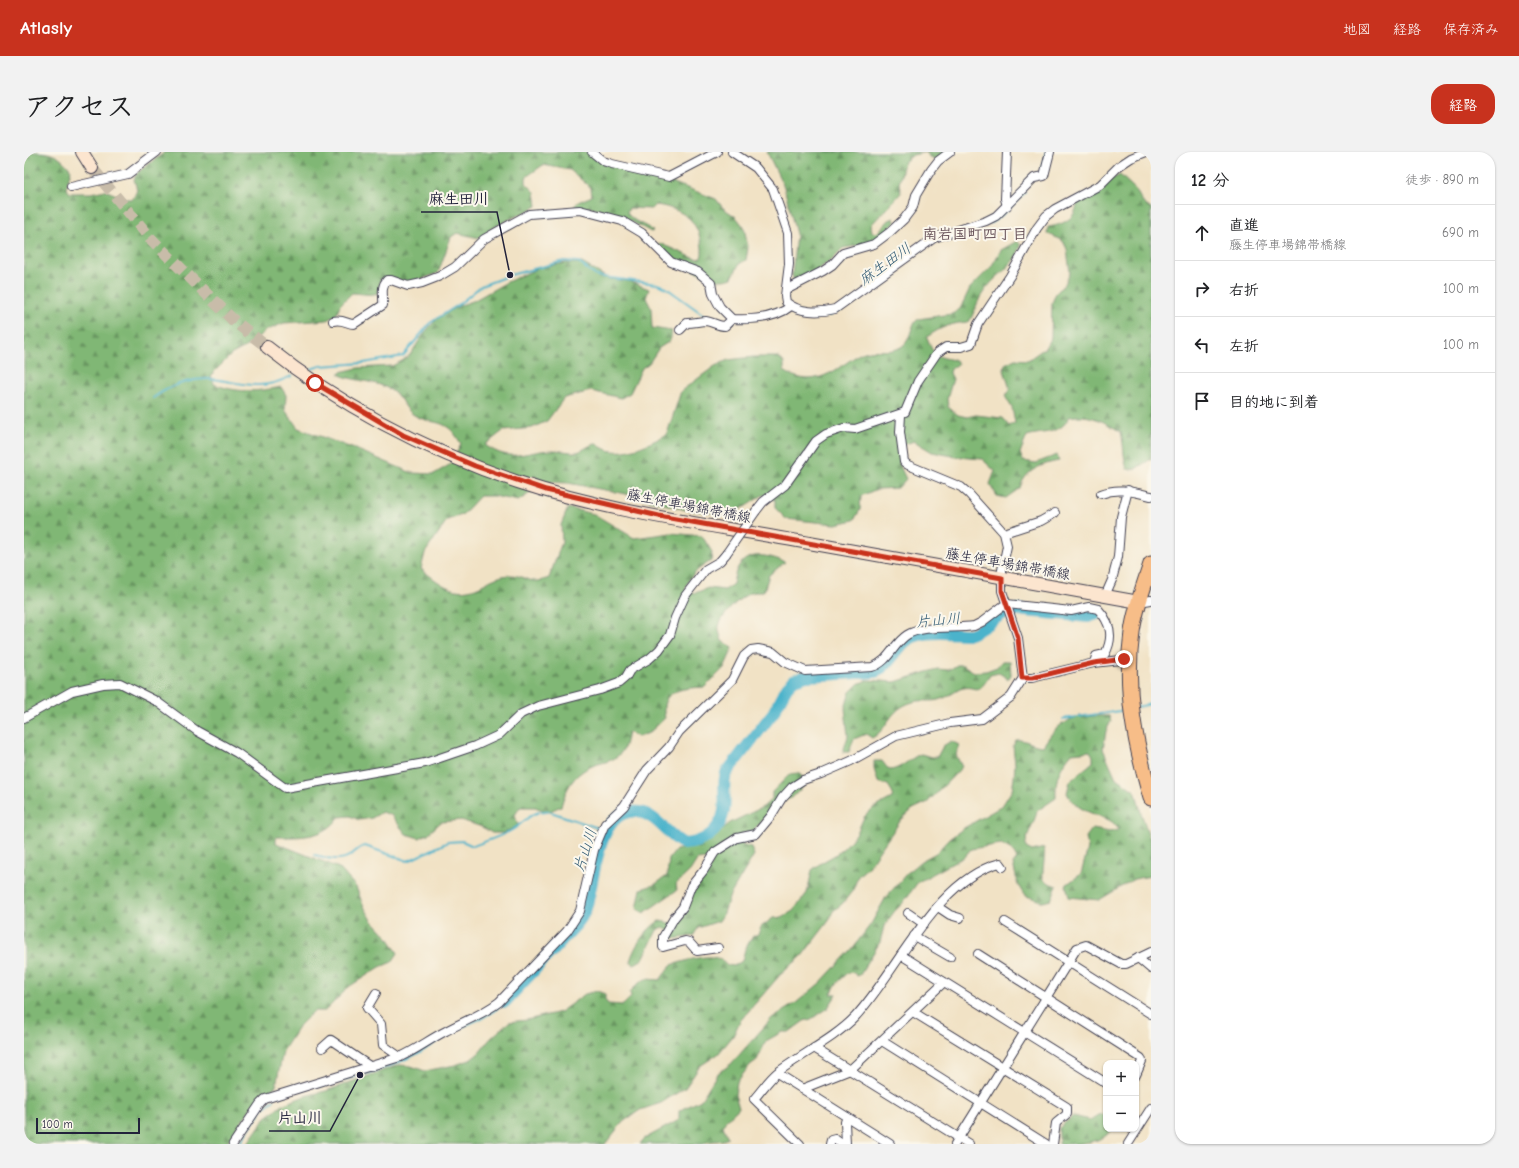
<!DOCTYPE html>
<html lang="ja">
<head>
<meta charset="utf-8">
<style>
  :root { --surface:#fff; --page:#f2f2f2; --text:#202124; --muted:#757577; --line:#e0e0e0; --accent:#c8321e }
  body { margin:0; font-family:"Comic Neue","Klee One",sans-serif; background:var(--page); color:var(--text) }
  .controls { position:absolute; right:12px; bottom:12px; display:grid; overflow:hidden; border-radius:8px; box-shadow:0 1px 3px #0004 }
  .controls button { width:36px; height:36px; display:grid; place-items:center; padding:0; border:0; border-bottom:1px solid var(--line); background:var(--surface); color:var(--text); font:20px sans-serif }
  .scale { position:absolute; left:12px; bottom:10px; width:104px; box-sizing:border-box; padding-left:4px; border:2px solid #22223b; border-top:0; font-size:11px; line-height:14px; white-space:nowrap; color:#22223b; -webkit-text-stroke:3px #fbf7ec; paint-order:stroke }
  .stop { position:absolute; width:12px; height:12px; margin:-9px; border:3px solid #c8321e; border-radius:50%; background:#fff }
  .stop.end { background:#c8321e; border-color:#fff; box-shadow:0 1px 4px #0008 }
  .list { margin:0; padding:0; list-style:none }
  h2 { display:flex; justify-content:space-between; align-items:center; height:52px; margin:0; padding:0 16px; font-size:17px }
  h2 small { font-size:13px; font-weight:400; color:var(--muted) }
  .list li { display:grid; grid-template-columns:26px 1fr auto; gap:12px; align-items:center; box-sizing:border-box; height:56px; padding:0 16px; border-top:1px solid var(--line) }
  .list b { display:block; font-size:15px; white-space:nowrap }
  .list p { margin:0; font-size:13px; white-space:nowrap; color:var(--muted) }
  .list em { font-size:13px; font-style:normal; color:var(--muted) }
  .icon { flex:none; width:22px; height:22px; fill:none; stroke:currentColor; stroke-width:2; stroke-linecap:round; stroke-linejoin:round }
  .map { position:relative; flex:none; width:1127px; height:992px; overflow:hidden; border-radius:16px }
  header { display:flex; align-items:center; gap:24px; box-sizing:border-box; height:56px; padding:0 20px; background:var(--accent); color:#fff }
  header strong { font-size:19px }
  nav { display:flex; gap:22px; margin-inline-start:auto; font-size:14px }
  .intro { display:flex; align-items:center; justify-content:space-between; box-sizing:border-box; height:96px; padding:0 24px }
  h1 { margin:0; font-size:28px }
  .button { padding:10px 18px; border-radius:16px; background:var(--accent); color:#fff; font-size:14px; font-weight:700 }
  main { display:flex; gap:24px; padding:0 24px }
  aside { flex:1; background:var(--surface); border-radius:16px; box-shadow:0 1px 3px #0004 }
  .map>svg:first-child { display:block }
</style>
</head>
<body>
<header>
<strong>Atlasly</strong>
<nav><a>地図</a><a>経路</a><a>保存済み</a></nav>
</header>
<div class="intro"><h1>アクセス</h1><a class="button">経路</a></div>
<main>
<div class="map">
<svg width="1127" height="992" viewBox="0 0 1127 992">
  <defs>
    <pattern id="forest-firs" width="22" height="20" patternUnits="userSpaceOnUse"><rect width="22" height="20" fill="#80b774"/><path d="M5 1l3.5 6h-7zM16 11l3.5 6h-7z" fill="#689460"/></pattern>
  </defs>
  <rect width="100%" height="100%" fill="#fbf7ec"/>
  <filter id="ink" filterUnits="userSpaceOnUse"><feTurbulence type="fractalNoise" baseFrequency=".025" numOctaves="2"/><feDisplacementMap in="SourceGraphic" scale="8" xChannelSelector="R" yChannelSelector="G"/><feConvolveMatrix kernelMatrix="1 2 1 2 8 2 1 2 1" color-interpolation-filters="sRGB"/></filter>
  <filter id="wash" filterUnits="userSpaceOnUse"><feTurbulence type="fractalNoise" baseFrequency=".012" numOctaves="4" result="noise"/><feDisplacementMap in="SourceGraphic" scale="16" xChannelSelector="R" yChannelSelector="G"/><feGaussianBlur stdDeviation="0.9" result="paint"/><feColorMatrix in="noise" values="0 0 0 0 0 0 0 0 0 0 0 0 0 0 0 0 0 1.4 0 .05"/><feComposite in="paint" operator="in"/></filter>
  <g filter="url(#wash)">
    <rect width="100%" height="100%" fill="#f1e2c5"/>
    <!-- forest -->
    <g fill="url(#forest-firs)" stroke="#516c58">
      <path d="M 0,0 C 25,0 33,0 47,18 L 42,36 L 46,41 L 67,41 L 81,38 L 102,47 L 109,47 L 113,38 L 110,27 L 113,21 L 141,0 L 563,0 L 568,5 L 620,25 L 650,31 L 692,47 L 699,56 L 712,65 L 720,75 L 724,96 L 722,108 L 715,112 L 708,126 C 705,127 702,128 699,128 C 683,129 646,105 635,94 L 635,91 L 672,107 L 677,106 C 681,96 674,75 666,67 C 657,59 643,54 631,53 L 627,57 L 605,56 L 603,61 C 609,70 621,72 629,79 L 627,80 C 611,71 593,62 575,57 C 566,55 558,57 550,54 L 554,50 L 568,44 L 567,36 L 546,18 L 519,13 L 502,25 L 502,31 L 511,40 L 513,54 C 493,65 472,71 455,86 L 433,81 L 427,85 L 414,121 C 404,124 392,131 381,130 C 371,130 366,124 356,128 L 354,141 C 346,144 336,141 328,141 L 316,153 L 312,163 L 303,168 L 260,171 L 241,179 L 223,194 L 208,202 L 187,223 L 190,232 C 212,241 233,240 257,235 L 262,243 L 261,258 L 274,276 L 336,299 L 388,321 L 410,322 L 427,312 L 437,292 C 422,264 412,275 390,263 C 380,257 378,245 368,239 C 353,228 332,230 316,223 L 316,220 L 334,216 L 368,214 L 378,209 L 386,203 L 401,180 L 414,166 L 434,154 L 449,149 L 483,130 L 517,115 L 542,111 L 558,111 L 585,127 L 605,129 L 625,137 L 622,146 L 627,156 L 628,176 L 648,179 L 646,189 L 635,196 L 625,211 L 618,216 L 606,241 L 597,246 L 567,239 L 540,246 L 523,269 L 508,276 L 479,279 L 461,293 C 488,312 500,299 529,298 C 537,298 546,301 553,300 C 561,298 565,292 573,292 C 592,309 624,293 643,282 L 657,239 L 691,214 L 704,208 L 729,205 L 755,205 L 760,211 L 760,219 C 785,235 804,224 825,209 C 830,206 835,201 841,200 C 853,196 866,202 877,195 C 888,189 885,174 894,167 L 928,162 L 936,157 L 946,136 L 967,115 L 977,98 L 993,89 L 997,93 C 991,116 968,124 957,144 C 952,152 950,162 945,170 C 928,171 917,175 903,185 C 909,203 912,205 931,208 L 934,212 L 927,217 L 926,221 L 929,227 L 923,247 L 924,255 L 934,263 L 943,265 L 952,263 L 978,266 L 985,274 L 991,271 L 988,256 L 981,244 L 986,237 L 980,218 L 981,212 L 991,207 L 1004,208 L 1021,196 L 1027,185 L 1028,151 L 1032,141 L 1041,132 L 1046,121 L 1043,97 L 1039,89 L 1023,81 L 1024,75 C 1038,73 1052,67 1053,51 L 1081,36 L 1082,30 L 1096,23 L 1112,38 L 1119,51 L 1127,57 L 1127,307 L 1111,317 L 1103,317 C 1099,305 1100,292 1097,280 C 1079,269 1066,261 1045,265 C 1037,283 1020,279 1003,284 L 996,301 L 999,309 L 1012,311 L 1033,303 L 1035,309 C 1018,312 1001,318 996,336 L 982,346 L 973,344 L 966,332 L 971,319 L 958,307 L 934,305 L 908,300 L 890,289 L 875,294 L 875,312 L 882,327 L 874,336 L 853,337 L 837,344 L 836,358 L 830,368 L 812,372 L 762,367 L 751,356 L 751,348 L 739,343 L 708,363 L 662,358 L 607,343 L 544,331 L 523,330 L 494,349 L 470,344 L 456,344 L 438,363 L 423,368 L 401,401 L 397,417 C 419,434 433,447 460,432 C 468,427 478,423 487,423 C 504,424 504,434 525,426 L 538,390 L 537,373 L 544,356 L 570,362 L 610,386 L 647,381 L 678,384 L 688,400 L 687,409 C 674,417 665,423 661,438 L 671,441 L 684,436 L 701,438 L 709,432 C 713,400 735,399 761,410 L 745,423 L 740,439 C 736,441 735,440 731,440 C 719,441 698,462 695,474 C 694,478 697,485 698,489 L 709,496 L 700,516 L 681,535 C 660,536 634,537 641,566 L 625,581 L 614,585 L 604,580 C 603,585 602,591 600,596 C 592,611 579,609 566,615 C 549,623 542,637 537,654 L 524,660 L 511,655 L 496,655 L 491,663 L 494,674 L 479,681 L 468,681 L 458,675 L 437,668 L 417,670 L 404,682 L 395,686 L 382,682 L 367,663 L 358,660 L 348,666 L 335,668 L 326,664 L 315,665 C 301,687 274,685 252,685 L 252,691 L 315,716 L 332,735 L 339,753 L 348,768 L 363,784 L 374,801 L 368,810 L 356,815 L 326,834 L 301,859 L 290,859 L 275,874 L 259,899 L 252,934 L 232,949 L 202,992 L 0,992 Z"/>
      <polygon points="743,0 923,0 912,7 906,6 902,0 889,3 880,10 875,32 877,41 847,73 848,80 853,81 865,68 870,66 871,70 863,79 849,90 839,93 819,96 808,107 791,120 770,128 768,123 772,82 760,35"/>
      <path d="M 978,509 L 986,509 L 987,523 L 984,527 L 975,521 L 966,523 C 952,547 953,531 936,537 C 930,540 924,545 917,547 C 908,551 898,547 889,550 C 864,557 865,577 848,586 L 842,582 L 830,587 L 825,600 L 819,600 L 824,584 L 821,556 L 826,540 L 834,532 L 843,528 L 871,530 L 913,517 L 925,518 L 933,513 L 939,513 L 950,520 L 962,519 L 973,515 Z"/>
      <path d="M 1055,564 L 1085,564 L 1087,569 L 1082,579 L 1079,597 L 1092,626 L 1111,639 L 1113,645 L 1117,661 L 1127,690 L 1127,724 L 1110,727 L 1075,748 L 1045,745 L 1042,733 L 1057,722 L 1064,696 L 1062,685 L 1068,677 L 1086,680 L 1094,678 C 1090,661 1054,666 1043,641 L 1046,629 L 1069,610 L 1069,604 L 1066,599 L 1048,601 C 1035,617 1031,626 1032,646 L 1013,659 C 1011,671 1000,685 1002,696 L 1008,699 L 1020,696 C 1022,704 1018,716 1019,726 L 1024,731 L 1033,734 L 1027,748 L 1019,750 L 1000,743 L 994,733 L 989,712 L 993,707 L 988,698 L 977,692 L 947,697 L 940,705 L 894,730 L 878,752 L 870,760 L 860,774 L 856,790 L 836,823 L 833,824 L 830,821 L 825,820 L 813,831 L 807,842 L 813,842 L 803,857 L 787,867 L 780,869 L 765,880 L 758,880 L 742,889 L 733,908 L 726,913 L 713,930 L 711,943 L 715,956 L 702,968 L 699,974 L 704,986 C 696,991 686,987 679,992 L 616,992 L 620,987 L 655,968 L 655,959 L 677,948 L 693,922 L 707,912 L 748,866 L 772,851 L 796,831 L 828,797 L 847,772 L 862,745 L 884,720 L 897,709 L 912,701 L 925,687 L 940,676 L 978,654 L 988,638 L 990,626 L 991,612 L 989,594 L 992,588 C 1002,587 1009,594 1019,594 C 1030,577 1036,571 1055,564 Z"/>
      <path d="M 927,589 L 935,593 L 932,603 L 938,615 L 904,650 L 889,657 L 877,668 L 844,715 L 834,724 L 829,738 L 818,752 L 809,759 L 804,770 L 778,804 L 756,823 L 716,869 L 709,884 L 694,902 L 676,914 L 661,936 L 637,951 L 616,958 L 599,970 L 581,992 L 223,992 L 242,965 L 258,953 L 281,944 L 302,939 L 375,913 L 387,914 L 401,919 L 431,913 L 446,908 L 455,901 L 466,887 L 485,870 L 503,868 L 536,860 L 561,842 L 573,839 L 581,842 L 581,848 L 584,852 L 599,853 L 607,845 L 606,840 L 616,830 L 622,827 L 636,828 L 647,813 C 663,809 692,797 703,813 L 710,814 L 718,809 L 721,797 L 729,784 L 734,782 L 737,775 L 749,766 L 758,765 L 769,759 L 783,741 L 788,718 L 797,711 L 811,703 L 821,695 L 833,681 L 840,665 L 849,656 L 868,646 L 869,641 L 864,633 L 854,630 L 850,617 L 850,609 L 858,609 L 865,618 C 876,618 886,606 897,602 L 907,605 L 913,605 L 919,594 Z"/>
      <path d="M 774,621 L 779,625 L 779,635 L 768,646 L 761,648 L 749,655 L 729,679 L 718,681 L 718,692 L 727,695 L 730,703 L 705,745 L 700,761 L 695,769 L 674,776 L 669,784 C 661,785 651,788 644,785 L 645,779 L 638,775 L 633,778 L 619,807 L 609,813 L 606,809 C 611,793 621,778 635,769 C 639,769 646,772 651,771 C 664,768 666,747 671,737 C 676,728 685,721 688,711 L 681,707 L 673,708 L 666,719 L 652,732 L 653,738 L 620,761 L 613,757 L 617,737 L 630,733 L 643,724 L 645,707 L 652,698 L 680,692 L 706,671 L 739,655 L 748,647 L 748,640 L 766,622 Z"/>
      <path d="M 1082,962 L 1082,977 L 1087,977 C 1081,992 1051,992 1035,992 L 1035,976 L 1049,964 L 1066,968 L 1074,963 Z"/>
    </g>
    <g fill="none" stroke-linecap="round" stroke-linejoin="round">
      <!-- stream -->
      <g stroke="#4cb3cb" stroke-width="2">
        <polyline points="1017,18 1022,0"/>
        <polyline points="967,71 977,64 1001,41"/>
        <polyline points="765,159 778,162"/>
        <polyline points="782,163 804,164 818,157"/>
        <polyline points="287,217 296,214 340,211 379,204 406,171 434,153 457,134 486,123 540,109 554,110 572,124 633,132 641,135 684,166"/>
        <path d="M 129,246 C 148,232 172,224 196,228 C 208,230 220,233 232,233 C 245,234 256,229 268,224"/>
        <polyline points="1113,555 1127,552"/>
        <polyline points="1039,567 1103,558"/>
        <path d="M 291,703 C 302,706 315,710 325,704 C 331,701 334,695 341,694 L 384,709 L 424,690 L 438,689 L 449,694 C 462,689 476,685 488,678 C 500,671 508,658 524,659 L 577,677"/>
        <path d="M 293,935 C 324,926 357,919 386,905 C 401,899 414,888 428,880 C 447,870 465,865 481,850"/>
        <polyline points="215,992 238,957 250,948"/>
      </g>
      <!-- river -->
      <path stroke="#4cb3cb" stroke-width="12" d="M 481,850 L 553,772 C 556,768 559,763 561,759 C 571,733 572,652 615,660 C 633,663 644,684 660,692 C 680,691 696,679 700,659 C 702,646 698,634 702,621 L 749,561 L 763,535 L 770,528 L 782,524 L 851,520 C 864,514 869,503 879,492 C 894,476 926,482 946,482 C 963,476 973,461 991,458 L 1064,465 L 1073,462"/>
    </g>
  </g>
  <g filter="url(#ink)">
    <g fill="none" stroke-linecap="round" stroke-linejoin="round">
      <!-- secondary-tunnel -->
      <polyline stroke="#c8bca9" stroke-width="12" stroke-dasharray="12 6" stroke-linecap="butt" points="68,16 127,87 209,168 243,195"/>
      <defs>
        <g id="street">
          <polyline points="568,0 579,9 588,12 645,25 693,0"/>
          <path d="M 708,0 L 732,16 L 749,37 L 764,81 L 765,112 L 761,144 L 762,150 C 775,161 795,161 811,157 L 910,86 L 962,69 L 972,64 L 1010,26 L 1020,24 L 1026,0"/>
          <polyline points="47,35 104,22 133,0"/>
          <polyline points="983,54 981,47 983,0"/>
          <polyline points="762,138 799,119 808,113 819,101 850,92 866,80 880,67 889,55 892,43 907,18 914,9 926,0"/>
          <path d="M 309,169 C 320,167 323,172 330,172 L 359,153 C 360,144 356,135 363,128 L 367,128 L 384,134 L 398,131 L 416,124 L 431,115 L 460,87 L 505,62 L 556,58 L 598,69 L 618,81 L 647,110 L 674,120 L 681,126 L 687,131 L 689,142 L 696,155 L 708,167 C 727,168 751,167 767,154"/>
          <path d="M 656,178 L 663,171 C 670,171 676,169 682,169 C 689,170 694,174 701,174 L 708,167"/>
          <polyline points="877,263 876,280 880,310 884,313 937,335 945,342 980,381 983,394 978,418 978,439 994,486 999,526"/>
          <path d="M 1077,342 C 1095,335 1109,340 1127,344"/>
          <polyline points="732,359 739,350 761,333 792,289 802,282 820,276 831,277 881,260 894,229 913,201 922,195 937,195 947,192 954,172 986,124 1013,76 1022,64 1031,57 1076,33 1095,14 1107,6 1122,0"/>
          <polyline points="980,381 1017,369 1031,361"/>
          <polyline points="1081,444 1088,428 1094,405 1097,365 1104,338"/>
          <polyline points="1115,450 1127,448"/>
          <polyline points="0,566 48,539 79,532 96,531 132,549 173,579 213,601 261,636 401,611 451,594 475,583 497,562 514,554 576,538 595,531 602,525 606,518 625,507 635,498 646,483 651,466 661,444 682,417 696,409 702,402"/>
          <polyline points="914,755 926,763 936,766"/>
          <polyline points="884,761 900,772"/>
          <polyline points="981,770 1127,862"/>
          <polyline points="890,784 926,805"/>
          <polyline points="694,796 673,799 665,790 661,789 639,795 639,785 650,766 659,755 667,734 680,718 691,700 713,686 732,682 747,664 758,646 768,635 779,628 797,622 827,609 872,584 926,571 958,567 987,545 999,526 1008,526 1070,511 1106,507"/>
          <polyline points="954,802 1117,906 1118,909 1112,923"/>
          <polyline points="877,803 1082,931"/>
          <polyline points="1114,806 1127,817"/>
          <polyline points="352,841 343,856 357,872 359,893 376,905"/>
          <polyline points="889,860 1043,955 1043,962 1032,971 1029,992"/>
          <polyline points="858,889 1022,992"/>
          <polyline points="298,896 307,888 347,915"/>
          <polyline points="790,896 945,992"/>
          <polyline points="753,921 866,992"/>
          <polyline points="778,937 826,918 920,830"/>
          <path d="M 209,992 L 236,952 L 241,947 L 376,905 C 392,898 406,887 422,879 C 440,869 458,863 475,850 L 543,779 L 556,759 L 570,698 L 581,672 L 600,654 L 623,618 L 645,595 L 655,580 L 708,528 L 720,504 L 727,498 L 734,497 L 749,500 L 761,510 L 781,519 L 848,515 C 865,510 869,492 883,483 C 898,473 931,477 950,474 L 958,470 L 979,454 L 983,452 L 1047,459 L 1065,455 L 1074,457 C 1087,471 1090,485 1081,502 L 1072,504 L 1070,511"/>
          <path d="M 776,992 L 730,947 C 738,938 745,927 754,920 C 778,902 811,886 831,865 C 874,819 911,728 976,711 L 979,715"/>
          <polyline points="806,992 807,988 811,987 818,992"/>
          <polyline points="822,992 821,970 823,965"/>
          <polyline points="931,992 1053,796 1062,793 1097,812 1102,812 1127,800"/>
          <polyline points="1104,992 1127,956"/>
        </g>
        <g id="secondary">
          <polyline points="58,0 68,16"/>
          <path d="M 243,195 C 318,255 403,299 494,330 C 584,360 681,372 774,389 C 887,410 1001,430 1115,450"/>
        </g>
        <path id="highway" d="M 1127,412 C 1120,434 1111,457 1108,480 C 1100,538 1111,591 1127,646"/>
      </defs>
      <!-- street casing -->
      <use href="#street" stroke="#413f50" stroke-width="10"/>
      <!-- secondary casing -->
      <use href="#secondary" stroke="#413f50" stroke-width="14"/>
      <!-- highway casing -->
      <use href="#highway" stroke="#413f50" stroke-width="17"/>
      <!-- street -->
      <use href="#street" stroke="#fff" stroke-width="8"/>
      <!-- secondary -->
      <use href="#secondary" stroke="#fce5cf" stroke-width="12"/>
      <!-- highway -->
      <use href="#highway" stroke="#f7bd88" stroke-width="15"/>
      <defs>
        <polyline id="street-bridge" points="702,402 732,359"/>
      </defs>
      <!-- street-bridge casing -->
      <use href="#street-bridge" stroke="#413f50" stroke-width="10" stroke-linecap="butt"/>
      <!-- street-bridge -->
      <use href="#street-bridge" stroke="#fff" stroke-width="8"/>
    </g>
  </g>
  <g fill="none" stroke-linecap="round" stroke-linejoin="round" filter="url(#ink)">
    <!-- route -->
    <polyline stroke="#c8321e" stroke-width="5" points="291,231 379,283 451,314 522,338 635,364 978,426 978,439 994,486 998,526 1008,526 1070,511 1100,507"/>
  </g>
  <g text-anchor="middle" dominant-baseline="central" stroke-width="4" stroke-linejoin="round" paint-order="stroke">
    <!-- street labels -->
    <g font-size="14" fill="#22223b" stroke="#fbf7ec">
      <text transform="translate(665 354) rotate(11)">藤生停車場錦帯橋線</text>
      <text transform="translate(984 412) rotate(10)">藤生停車場錦帯橋線</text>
    </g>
    <!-- neighbourhood labels -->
    <g font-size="15" font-weight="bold" fill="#68535a" stroke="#fbf7ec">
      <text x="951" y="82">南岩国町四丁目</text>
    </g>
    <!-- water labels -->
    <g font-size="15" font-style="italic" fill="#335c75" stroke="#fbf7ec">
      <text transform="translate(861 112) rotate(-36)">麻生田川</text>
      <text transform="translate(914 468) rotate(-5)">片山川</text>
      <text transform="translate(561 698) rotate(-72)">片山川</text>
    </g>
  </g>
  <!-- callouts -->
  <path fill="none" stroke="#22223b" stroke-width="1.5" d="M486 123L473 60H397M336 923L306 979H245"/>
  <g fill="#22223b" stroke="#fbf7ec" stroke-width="1.5">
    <circle cx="486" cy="123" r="4"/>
    <circle cx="336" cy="923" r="4"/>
  </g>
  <g font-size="15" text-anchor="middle" font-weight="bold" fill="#22223b" stroke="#fbf7ec" stroke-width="4" stroke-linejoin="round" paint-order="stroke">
    <text x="435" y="52">麻生田川</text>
    <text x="276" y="971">片山川</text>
  </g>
</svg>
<div class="controls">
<button>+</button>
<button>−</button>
</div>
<div class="scale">100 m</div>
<div class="stop" style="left:291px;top:231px"></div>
<div class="stop end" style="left:1100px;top:507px"></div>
</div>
<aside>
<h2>12 分<small>徒歩 · 890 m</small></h2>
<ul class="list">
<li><svg class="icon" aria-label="ahead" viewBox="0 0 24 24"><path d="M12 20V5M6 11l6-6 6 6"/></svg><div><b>直進</b><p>藤生停車場錦帯橋線</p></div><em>690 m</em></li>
<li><svg class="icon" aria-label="right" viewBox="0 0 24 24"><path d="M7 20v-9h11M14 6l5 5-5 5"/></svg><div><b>右折</b></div><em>100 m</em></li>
<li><svg class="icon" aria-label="left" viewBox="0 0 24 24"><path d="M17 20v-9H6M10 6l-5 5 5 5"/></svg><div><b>左折</b></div><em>100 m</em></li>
<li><svg class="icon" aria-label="arrive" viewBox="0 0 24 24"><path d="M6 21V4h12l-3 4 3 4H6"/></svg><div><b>目的地に到着</b></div></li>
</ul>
</aside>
</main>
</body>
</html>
